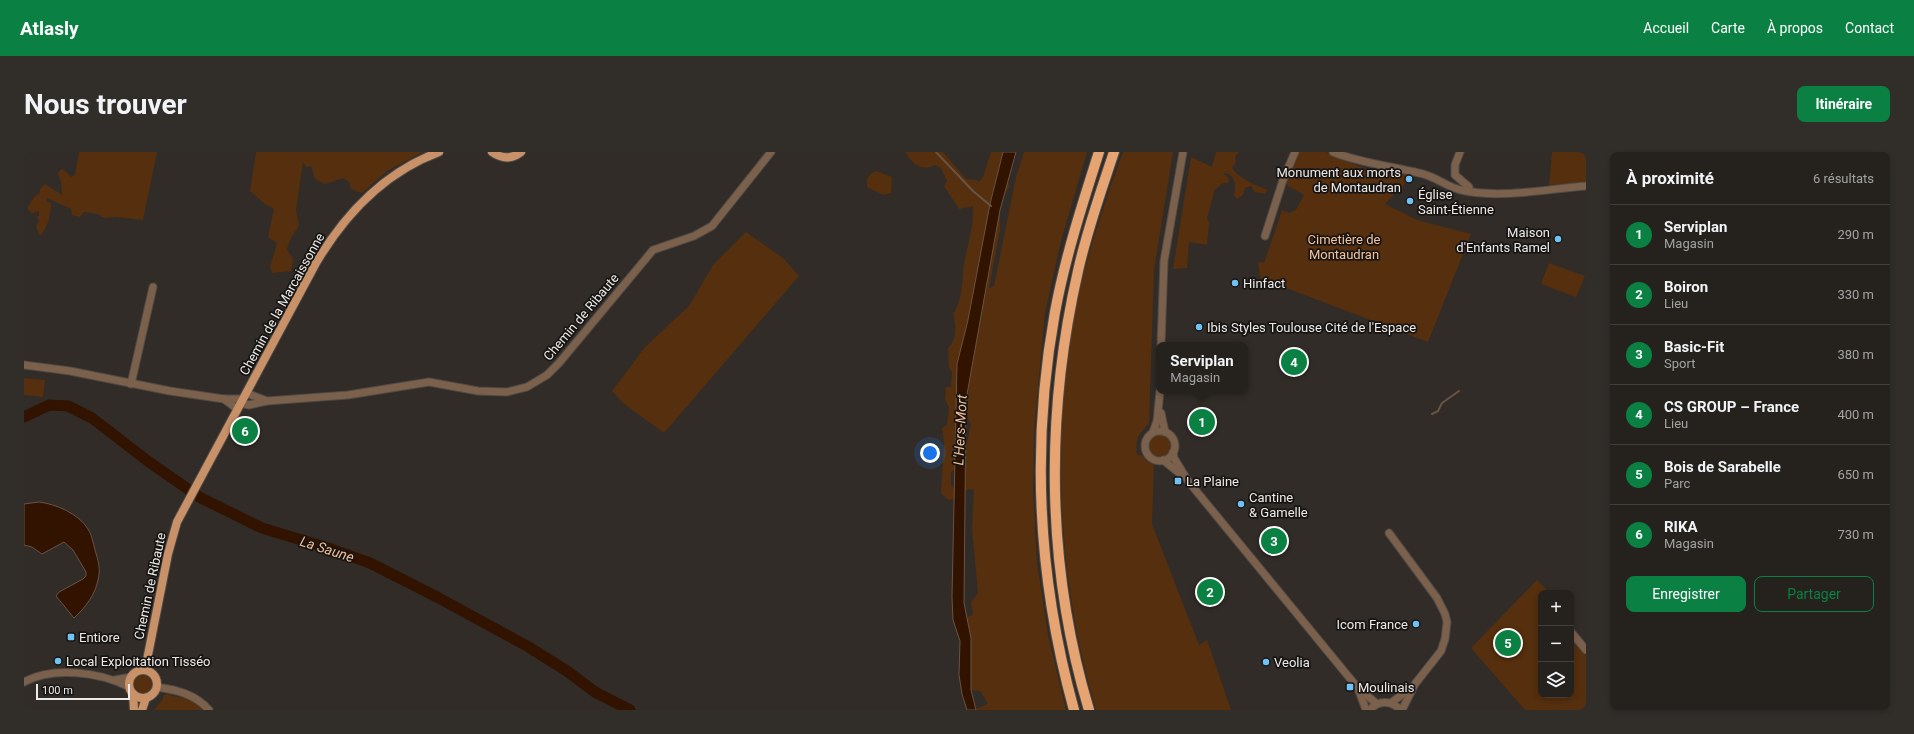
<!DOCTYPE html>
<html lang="fr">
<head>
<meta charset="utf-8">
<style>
  :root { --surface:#25211d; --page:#312e2a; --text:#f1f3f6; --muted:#a3a3a4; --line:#423e3b; --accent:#0b8043 }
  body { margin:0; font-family:Roboto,sans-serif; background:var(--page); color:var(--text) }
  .controls { position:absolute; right:12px; bottom:12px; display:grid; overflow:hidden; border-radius:8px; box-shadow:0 2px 6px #0003 }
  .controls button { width:36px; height:36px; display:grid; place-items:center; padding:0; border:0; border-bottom:1px solid var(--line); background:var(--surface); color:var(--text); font:20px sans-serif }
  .scale { position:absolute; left:12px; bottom:10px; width:94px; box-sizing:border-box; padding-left:4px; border:2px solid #ede9e6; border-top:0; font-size:11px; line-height:14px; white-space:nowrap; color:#ede9e6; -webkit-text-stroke:3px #171513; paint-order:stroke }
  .you { position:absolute; left:906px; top:301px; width:14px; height:14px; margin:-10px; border:3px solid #fff; border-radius:50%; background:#1a73e8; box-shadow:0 0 0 6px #1a73e833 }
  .badge { display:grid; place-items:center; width:26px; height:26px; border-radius:50%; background:var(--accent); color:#fff; font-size:13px; font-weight:700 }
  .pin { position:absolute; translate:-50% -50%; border:2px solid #fff; box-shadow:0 1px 4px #0006 }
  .popup { position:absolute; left:1132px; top:190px; width:92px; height:52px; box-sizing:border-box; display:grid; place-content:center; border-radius:8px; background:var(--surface); filter:drop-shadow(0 1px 3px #0005); font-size:13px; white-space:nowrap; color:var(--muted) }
  .popup b { font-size:15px; color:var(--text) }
  .popup::after { content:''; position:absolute; left:50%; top:100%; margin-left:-8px; border:8px solid transparent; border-top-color:var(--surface) }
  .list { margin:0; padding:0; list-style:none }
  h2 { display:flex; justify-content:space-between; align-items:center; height:52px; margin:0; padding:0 16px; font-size:17px }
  h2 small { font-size:13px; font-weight:400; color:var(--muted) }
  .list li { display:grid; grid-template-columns:26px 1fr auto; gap:12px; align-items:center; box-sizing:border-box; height:60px; padding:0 16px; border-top:1px solid var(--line) }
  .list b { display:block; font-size:15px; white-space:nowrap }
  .list p { margin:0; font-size:13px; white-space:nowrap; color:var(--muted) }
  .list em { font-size:13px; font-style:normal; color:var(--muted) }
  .actions { display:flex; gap:8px; padding:12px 16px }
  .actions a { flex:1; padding:9px 0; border:1px solid var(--accent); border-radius:8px; text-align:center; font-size:14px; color:var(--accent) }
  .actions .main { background:var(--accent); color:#fff }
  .icon { flex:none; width:22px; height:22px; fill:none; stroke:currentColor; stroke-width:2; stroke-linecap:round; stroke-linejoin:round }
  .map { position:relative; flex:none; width:1562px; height:558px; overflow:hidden; border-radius:8px }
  header { display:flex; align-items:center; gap:24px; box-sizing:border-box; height:56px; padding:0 20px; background:var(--accent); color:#fff }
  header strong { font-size:19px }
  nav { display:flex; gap:22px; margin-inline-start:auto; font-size:14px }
  .intro { display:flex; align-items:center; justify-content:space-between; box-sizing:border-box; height:96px; padding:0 24px }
  h1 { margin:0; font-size:28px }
  .button { padding:10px 18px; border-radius:8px; background:var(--accent); color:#fff; font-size:14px; font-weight:700 }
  main { display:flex; gap:24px; padding:0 24px }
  aside { flex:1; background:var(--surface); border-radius:8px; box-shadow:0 2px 6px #0003 }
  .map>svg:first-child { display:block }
</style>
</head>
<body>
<header>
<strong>Atlasly</strong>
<nav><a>Accueil</a><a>Carte</a><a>À propos</a><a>Contact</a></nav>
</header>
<div class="intro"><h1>Nous trouver</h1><a class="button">Itinéraire</a></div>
<main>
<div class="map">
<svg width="1562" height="558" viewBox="0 0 1562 558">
  <rect width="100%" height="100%" fill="#312c27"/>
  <!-- green -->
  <g fill="#552f0e" fill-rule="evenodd">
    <path d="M 55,0 L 133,0 L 119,68 L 93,65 L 81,66 L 73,62 L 60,60 L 56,65 L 48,63 L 47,57 L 23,46 L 22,49 L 27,51 C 27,63 24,74 17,83 L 15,82 L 12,74 L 15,69 L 13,66 L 15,63 L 15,58 L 8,62 L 3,56 L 11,44 L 16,41 L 16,37 L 21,32 L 38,43 L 37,30 L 34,22 L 36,18 L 39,17 L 47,25 L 51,23 Z"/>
    <polygon points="232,0 399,0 363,19 338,41 327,37 325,30 319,26 301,32 291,27 287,14 282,15 279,10 272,58 275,74 267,86 263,97 269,107 267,119 248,121 246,115 253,91 244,85 250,57 241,52 226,39"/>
    <path d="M 881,0 L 919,0 L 942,27 L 953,28 L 955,30 L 959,25 L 967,0 L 979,0 L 975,15 L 986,34 L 982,40 L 969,44 L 976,58 L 976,78 L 965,136 L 970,134 L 992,25 L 1000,0 L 1063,0 L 1037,89 L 1021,161 L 1010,278 L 1009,337 L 1013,411 L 1024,483 L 1042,558 L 952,558 L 952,557 L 964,552 L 956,539 L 947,538 L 947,487 L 943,465 L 949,463 L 947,450 L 954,441 L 948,377 L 950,338 L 945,337 L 937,341 L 930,318 L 927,320 L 927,334 L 932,337 L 931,347 L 924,348 L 917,341 L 920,291 L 918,276 L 923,273 L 925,255 L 921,248 L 922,235 L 927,235 L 928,220 L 925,216 L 924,196 C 933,188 932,173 929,162 C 939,148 938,128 940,111 C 944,92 950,73 949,54 L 935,57 L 920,34 L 923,29 L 917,16 L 911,13 C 898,20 888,12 881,0 ZM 938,198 C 940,208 944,219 945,229 C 946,245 937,258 947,272 L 941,299 Z"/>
    <path d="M 1099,0 L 1149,0 L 1130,118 L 1125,271 C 1115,283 1111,285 1113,303 L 1118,303 L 1123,309 L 1130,313 L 1128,372 L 1175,493 L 1183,488 L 1207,558 L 1072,558 C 1034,428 1027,295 1051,162 C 1061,107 1080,53 1099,0 Z"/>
    <path d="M 1192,0 L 1215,0 L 1211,5 L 1212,11 L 1208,15 C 1211,25 1234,34 1244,38 L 1241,42 L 1231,40 L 1227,34 L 1221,36 L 1219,43 L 1213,47 L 1210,43 C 1212,32 1212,25 1202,21 L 1199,22 L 1204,25 L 1205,29 L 1204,31 L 1198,31 L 1196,34 L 1191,37 L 1183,66 L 1185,71 L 1183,93 L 1165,90 L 1163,116 L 1149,117 L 1167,5 L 1188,15 Z"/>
    <polygon points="1274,0 1302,0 1342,17 1352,19 1354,22 1357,20 1384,22 1378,38 1375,37 1361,52 1393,68 1447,82 1404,190 1236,126 1234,110 1240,111 1258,58 1265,61 1272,58 1280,43 1264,34 1261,29"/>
    <polygon points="1528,0 1562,0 1562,30 1525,33"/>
    <path d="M 852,19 L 868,25 L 867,41 L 860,43 L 844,36 C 840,28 845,22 852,19 Z"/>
    <polygon points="722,80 759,106 775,124 640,281 599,251 588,239 621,195 665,154 689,113"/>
    <polygon points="1525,111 1561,124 1552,145 1517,132"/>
    <polygon points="0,226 21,228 19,245 0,243"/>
    <circle cx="1135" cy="294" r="12"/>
    <polygon points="1513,428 1526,441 1517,441 1517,543 1547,543 1547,486 1562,504 1562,558 1501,558 1447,496"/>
    <circle cx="119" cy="532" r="9"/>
    <path d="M 144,542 L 148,544 C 162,546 168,545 179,558 L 130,558 L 139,547 L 139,543 Z"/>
  </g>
  <!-- water -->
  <g fill="#311300" stroke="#695345">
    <polygon points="979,0 992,0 976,58 942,248 940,451 947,486 947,538 952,558 943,558 938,542 935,523 936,489 929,468 928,445 933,212 944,168 966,52"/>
    <path d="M 15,350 C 32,352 55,362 64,377 C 68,383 69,391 71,398 C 74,408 77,417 74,428 C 71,443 61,456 50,466 L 32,444 L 35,440 L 59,427 L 62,424 L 62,420 L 49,398 L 40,390 L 18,402 L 8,395 L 0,393 L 0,352 Z"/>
  </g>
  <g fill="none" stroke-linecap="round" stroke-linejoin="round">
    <!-- stream -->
    <g stroke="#695345" stroke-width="2">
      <polyline points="912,0 949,39 967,54"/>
      <polyline points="1408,262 1414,259 1418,251 1435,239"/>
    </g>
    <!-- river -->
    <polyline stroke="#311300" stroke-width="11" points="0,265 25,253 44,254 68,266 125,310 177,346 238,376 304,396 346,411 413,445 503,494 543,519 571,540 606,558"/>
    <defs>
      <g id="minor">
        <path d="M 1309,0 C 1336,11 1366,14 1395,21 C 1412,24 1422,35 1437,38 C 1477,47 1521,37 1562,34"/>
        <polyline points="1436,0 1431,13 1431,23 1445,35 1445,39"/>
        <polyline points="1241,84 1259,28 1271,0"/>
        <polyline points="1137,193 1140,109 1159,0"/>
        <polyline points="0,213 46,219 146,239 200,247 219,247"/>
        <polyline points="107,232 129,135"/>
        <polyline points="222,241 243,249"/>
        <polyline points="200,247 213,257"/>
        <polyline points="216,251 225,253 243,249 324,243 405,230 454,239 483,240 503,235 523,223 535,211 629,98 670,84 688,74 747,0"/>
        <polyline points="1137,261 1141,280"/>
        <circle cx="1136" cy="294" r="15"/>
        <polyline points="1129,280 1133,269 1136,239"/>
        <polyline points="1149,300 1150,306 1164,329 1324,524 1334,536 1353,552"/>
        <polyline points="1139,308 1159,324"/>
        <polyline points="1365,381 1413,446 1421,462 1423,470 1421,487 1417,499 1391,532 1378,558"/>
        <polyline points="1547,480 1562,498"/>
        <polyline points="91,528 107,525"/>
        <path d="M 0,530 C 29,514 76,520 105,535"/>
        <path d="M 133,535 C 153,538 171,542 185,558"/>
        <polyline points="1334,536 1342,558"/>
        <polyline points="1367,551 1388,535"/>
        <path d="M 1346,558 C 1354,548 1368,548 1376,558"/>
      </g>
      <g id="major">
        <path d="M 468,0 C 478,7 488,7 497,0"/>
        <circle cx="119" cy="532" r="14"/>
        <path d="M 121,518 L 144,402 L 153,370 L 292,111 C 321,62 361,20 415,0"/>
        <polyline points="109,542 110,558"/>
        <polyline points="118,558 122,546"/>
      </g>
      <g id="highway">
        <path d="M 1050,558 C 1014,428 1007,293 1031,160 C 1041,106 1058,53 1075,0"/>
        <path d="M 1065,558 C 1022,415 1021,263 1054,119 C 1063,78 1077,39 1090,0"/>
      </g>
    </defs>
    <!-- minor casing -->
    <use href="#minor" stroke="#4f4a46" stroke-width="9"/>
    <!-- major casing -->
    <use href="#major" stroke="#4f4a46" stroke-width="10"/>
    <!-- highway casing -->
    <use href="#highway" stroke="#4f4a46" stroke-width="12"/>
    <!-- minor -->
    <use href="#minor" stroke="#7b604c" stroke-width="7"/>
    <!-- major -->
    <use href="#major" stroke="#c89168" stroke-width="8"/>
    <!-- highway -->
    <use href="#highway" stroke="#e6a472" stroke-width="10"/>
  </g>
  <!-- markers -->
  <g fill="#70c1f4" stroke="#171513" stroke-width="1.5">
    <circle cx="1385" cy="27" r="4"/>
    <circle cx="1386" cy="49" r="4"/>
    <circle cx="1534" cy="87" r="4"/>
    <circle cx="1211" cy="131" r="4"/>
    <circle cx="1175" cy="175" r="4"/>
    <rect x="1150" y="325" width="8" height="8" rx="2"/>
    <circle cx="1217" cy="352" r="4"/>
    <circle cx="1392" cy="472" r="4"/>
    <rect x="43" y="481" width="8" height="8" rx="2"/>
    <circle cx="34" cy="509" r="4"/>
    <circle cx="1242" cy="510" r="4"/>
    <rect x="1322" y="531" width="8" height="8" rx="2"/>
  </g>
  <g text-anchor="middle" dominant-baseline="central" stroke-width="3.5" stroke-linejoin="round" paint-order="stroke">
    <!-- poi labels -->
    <g font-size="13" fill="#ede9e6" stroke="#171513" text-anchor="start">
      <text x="1377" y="20" text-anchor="end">Monument aux morts<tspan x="1377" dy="15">de Montaudran</tspan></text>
      <text x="1394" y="42">Église<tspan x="1394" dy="15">Saint-Étienne</tspan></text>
      <text x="1526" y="80" text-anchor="end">Maison<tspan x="1526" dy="15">d'Enfants Ramel</tspan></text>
      <text x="1219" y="131">Hinfact</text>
      <text x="1183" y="175">Ibis Styles Toulouse Cité de l'Espace</text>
      <text x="1162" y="329">La Plaine</text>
      <text x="1225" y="345">Cantine<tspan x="1225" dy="15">&amp; Gamelle</tspan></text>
      <text x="1384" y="472" text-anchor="end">Icom France</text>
      <text x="55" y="485">Entiore</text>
      <text x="42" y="509">Local Exploitation Tisséo</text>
      <text x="1250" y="510">Veolia</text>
      <text x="1334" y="535">Moulinais</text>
    </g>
    <!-- park labels -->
    <g font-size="13" fill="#f6c19b" stroke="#171513">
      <text x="1320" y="87">Cimetière de<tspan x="1320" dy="15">Montaudran</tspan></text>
    </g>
    <!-- street labels -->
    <g font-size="13" fill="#ede9e6" stroke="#171513">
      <text transform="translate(258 152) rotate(-61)">Chemin de la Marcaissonne</text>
      <text transform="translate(557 165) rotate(-50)">Chemin de Ribaute</text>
      <text transform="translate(126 434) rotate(-78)">Chemin de Ribaute</text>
    </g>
    <!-- water labels -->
    <g font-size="14" font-style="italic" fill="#f3bf98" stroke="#171513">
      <text transform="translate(936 278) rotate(-87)">L'Hers-Mort</text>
      <text transform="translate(303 397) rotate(18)">La Saune</text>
    </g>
  </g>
</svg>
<div class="controls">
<button>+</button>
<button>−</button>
<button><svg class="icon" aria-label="layers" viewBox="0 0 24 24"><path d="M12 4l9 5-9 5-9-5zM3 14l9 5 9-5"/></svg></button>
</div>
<div class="scale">100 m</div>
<div class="you"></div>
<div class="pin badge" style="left:1178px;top:270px">1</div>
<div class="popup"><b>Serviplan</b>Magasin</div>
<div class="pin badge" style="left:1186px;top:440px">2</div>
<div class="pin badge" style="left:1250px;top:389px">3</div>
<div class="pin badge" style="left:1270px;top:210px">4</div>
<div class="pin badge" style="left:1484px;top:491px">5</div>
<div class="pin badge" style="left:221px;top:279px">6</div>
</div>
<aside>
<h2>À proximité<small>6 résultats</small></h2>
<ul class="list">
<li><span class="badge">1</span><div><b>Serviplan</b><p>Magasin</p></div><em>290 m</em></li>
<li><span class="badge">2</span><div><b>Boiron</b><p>Lieu</p></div><em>330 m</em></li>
<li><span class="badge">3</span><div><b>Basic-Fit</b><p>Sport</p></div><em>380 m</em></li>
<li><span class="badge">4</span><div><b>CS GROUP – France</b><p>Lieu</p></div><em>400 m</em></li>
<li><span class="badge">5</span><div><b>Bois de Sarabelle</b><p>Parc</p></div><em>650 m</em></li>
<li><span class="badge">6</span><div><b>RIKA</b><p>Magasin</p></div><em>730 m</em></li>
</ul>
<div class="actions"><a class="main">Enregistrer</a><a>Partager</a></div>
</aside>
</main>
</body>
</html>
